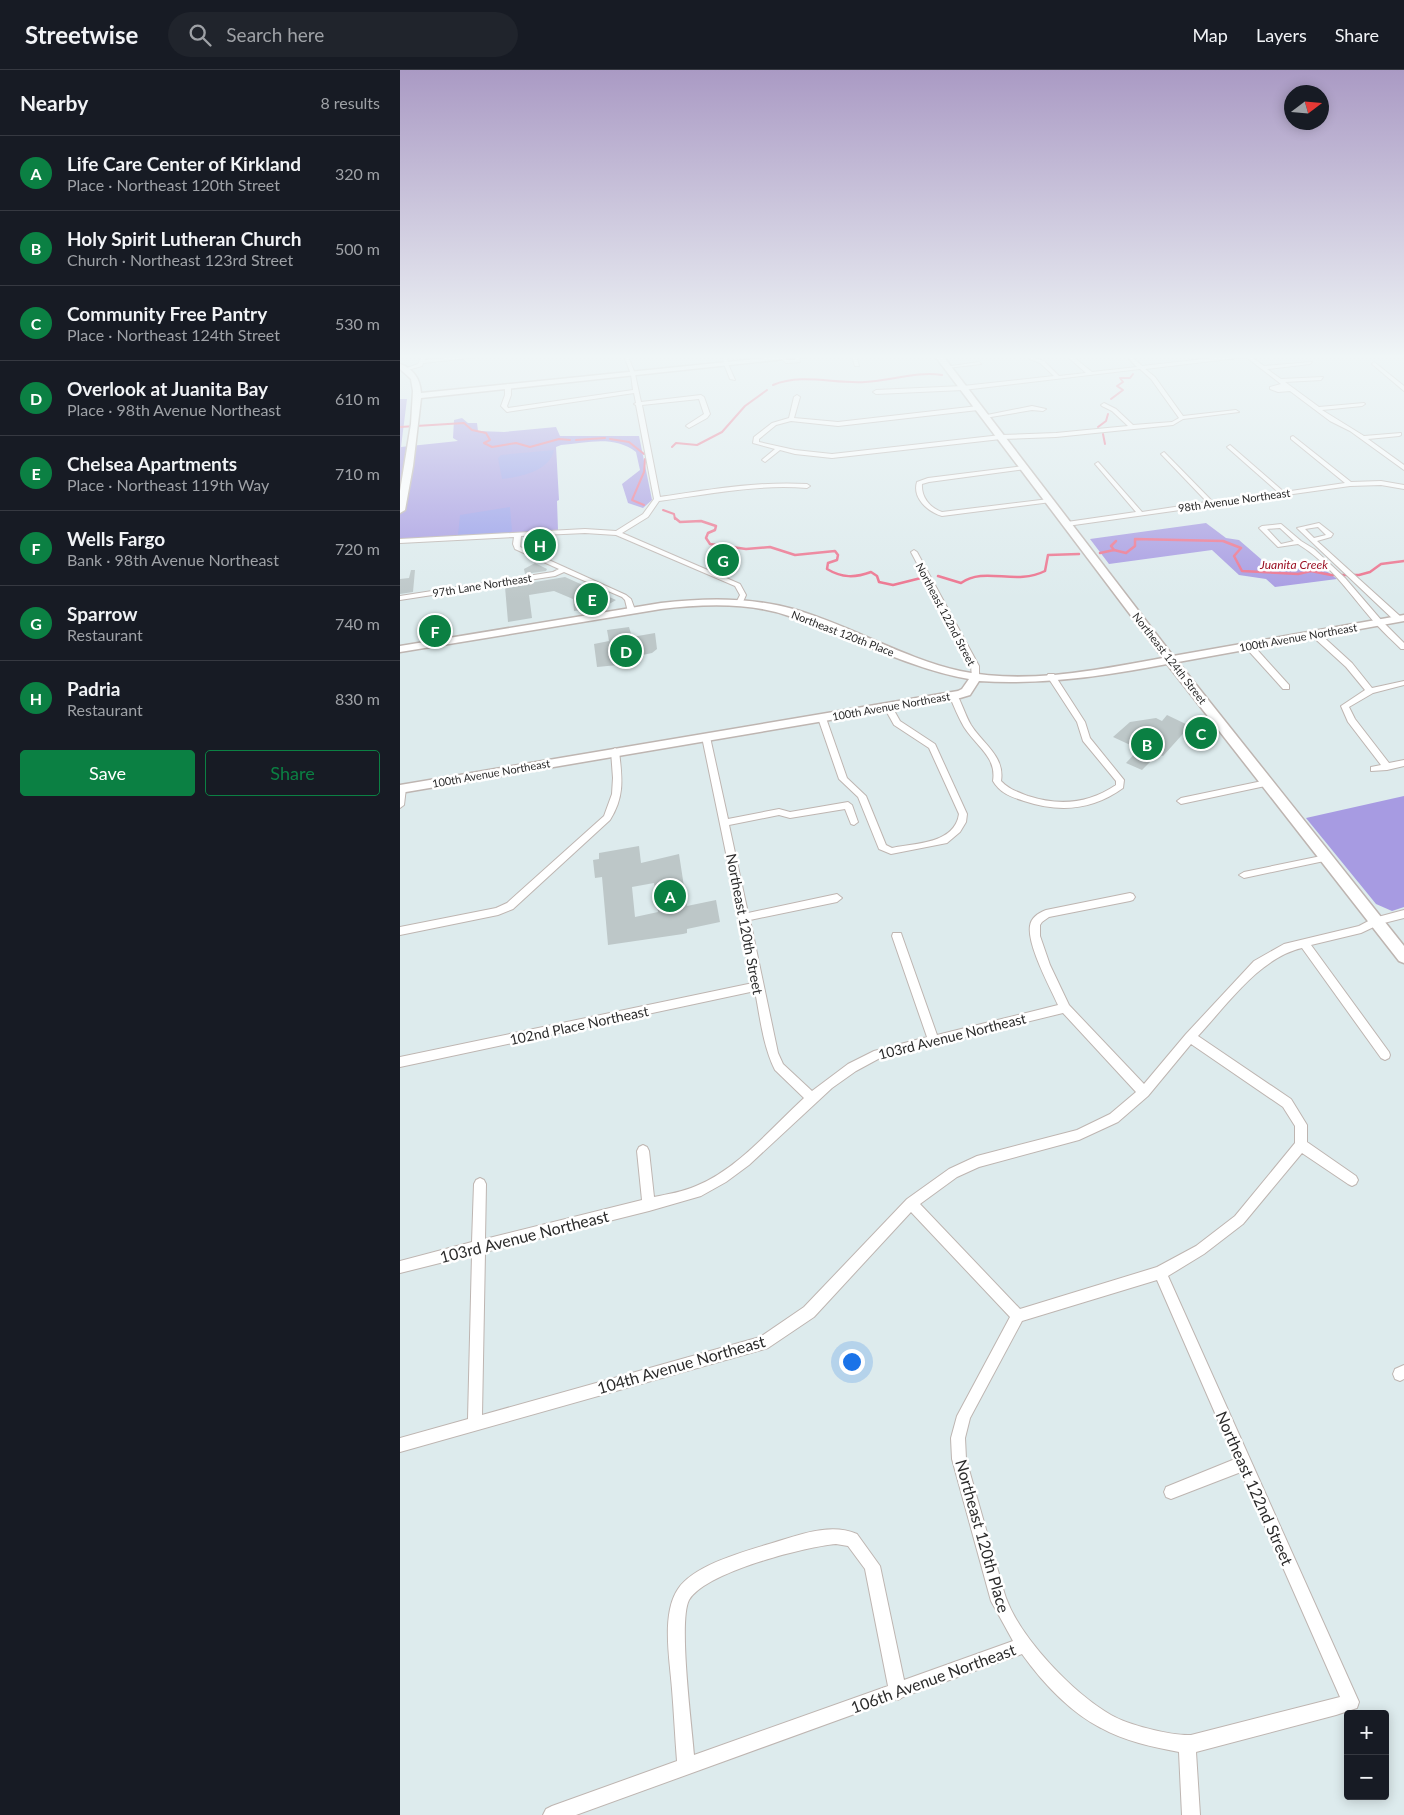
<!DOCTYPE html>
<html lang="en">
<head>
<meta charset="utf-8">
<style>
  :root { --surface:#171b24; --page:#20242c; --text:#f1f3f6; --muted:#9ea1a6; --line:#363941; --accent:#0b8043 }
  body { margin:0; font-family:Lato,sans-serif; background:var(--page); color:var(--text) }
  .controls { position:absolute; right:15px; bottom:15px; display:grid; overflow:hidden; border-radius:5px; box-shadow:0 2px 12px #0003 }
  .controls button { width:45px; height:45px; display:grid; place-items:center; padding:0; border:0; border-bottom:1px solid var(--line); background:var(--surface); color:var(--text); font:25px sans-serif }
  .compass { position:absolute; left:884px; top:15px; width:45px; height:45px; border-radius:50%; background:var(--surface); box-shadow:0 2px 12px #0003; rotate:74deg }
  .you { position:absolute; left:451px; top:1291px; width:18px; height:18px; margin:-12px; border:4px solid #fff; border-radius:50%; background:#1a73e8; box-shadow:0 0 0 8px #1a73e833 }
  .badge { display:grid; place-items:center; width:32px; height:32px; border-radius:50%; background:var(--accent); color:#fff; font-size:16px; font-weight:700 }
  .pin { position:absolute; translate:-50% -50%; border:2px solid #fff; box-shadow:0 1px 5px #0006 }
  .list { margin:0; padding:0; list-style:none }
  h2 { display:flex; justify-content:space-between; align-items:center; height:65px; margin:0; padding:0 20px; font-size:21px }
  h2 small { font-size:16px; font-weight:400; color:var(--muted) }
  .list li { display:grid; grid-template-columns:32px 1fr auto; gap:15px; align-items:center; box-sizing:border-box; height:75px; padding:0 20px; border-top:1px solid var(--line) }
  .list b { display:block; font-size:19px; white-space:nowrap }
  .list p { margin:0; font-size:16px; white-space:nowrap; color:var(--muted) }
  .list em { font-size:16px; font-style:normal; color:var(--muted) }
  .actions { display:flex; gap:10px; padding:15px 20px }
  .actions a { flex:1; padding:11px 0; border:1px solid var(--accent); border-radius:5px; text-align:center; font-size:18px; color:var(--accent) }
  .actions .main { background:var(--accent); color:#fff }
  .icon { flex:none; width:28px; height:28px; fill:none; stroke:currentColor; stroke-width:2; stroke-linecap:round; stroke-linejoin:round }
  .map { position:relative; flex:none; width:1004px; height:1745px; overflow:hidden }
  header { display:flex; align-items:center; gap:30px; box-sizing:border-box; height:70px; padding:0 25px; background:var(--surface); border-bottom:1px solid var(--line) }
  header strong { font-size:24px }
  nav { display:flex; gap:28px; margin-inline-start:auto; font-size:18px }
  .search { width:350px; height:45px; background:var(--page); display:flex; align-items:center; gap:12px; box-sizing:border-box; padding:0 18px; border-radius:28px; color:var(--muted); font-size:19px }
  main { display:flex }
  aside { flex:1; background:var(--surface) }
  .map>svg:first-child { display:block }
</style>
</head>
<body>
<header>
<strong>Streetwise</strong>
<div class="search"><svg class="icon" aria-label="search" viewBox="0 0 24 24"><circle cx="10" cy="10" r="6"/><path d="M15 15l6 6"/></svg>Search here</div>
<nav><a>Map</a><a>Layers</a><a>Share</a></nav>
</header>
<main>
<aside>
<h2>Nearby<small>8 results</small></h2>
<ul class="list">
<li><span class="badge">A</span><div><b>Life Care Center of Kirkland</b><p>Place · Northeast 120th Street</p></div><em>320 m</em></li>
<li><span class="badge">B</span><div><b>Holy Spirit Lutheran Church</b><p>Church · Northeast 123rd Street</p></div><em>500 m</em></li>
<li><span class="badge">C</span><div><b>Community Free Pantry</b><p>Place · Northeast 124th Street</p></div><em>530 m</em></li>
<li><span class="badge">D</span><div><b>Overlook at Juanita Bay</b><p>Place · 98th Avenue Northeast</p></div><em>610 m</em></li>
<li><span class="badge">E</span><div><b>Chelsea Apartments</b><p>Place · Northeast 119th Way</p></div><em>710 m</em></li>
<li><span class="badge">F</span><div><b>Wells Fargo</b><p>Bank · 98th Avenue Northeast</p></div><em>720 m</em></li>
<li><span class="badge">G</span><div><b>Sparrow</b><p>Restaurant</p></div><em>740 m</em></li>
<li><span class="badge">H</span><div><b>Padria</b><p>Restaurant</p></div><em>830 m</em></li>
</ul>
<div class="actions"><a class="main">Save</a><a>Share</a></div>
</aside>
<div class="map">
<svg width="1004" height="1745" viewBox="0 0 1004 1745">
  <rect width="100%" height="100%" fill="#ddebed"/>
  <!-- green -->
  <g fill="#a79be2">
    <path d="M 0,329 L 7,329 L 1,377 L 58,371 L 53,368 L 54,350 L 62,348 L 68,353 L 77,353 L 78,361 L 104,362 L 156,357 L 160,366 L 239,366 L 252,430 L 243,438 L 228,433 L 222,414 L 240,400 L 236,382 C 214,365 187,373 161,375 L 156,377 L 159,430 L 157,431 L 158,460 L 0,470 Z"/>
    <polygon points="806,453 826,468 839,470 869,496 916,493 937,509 875,517 866,509 839,505 812,480 709,494 690,469"/>
    <polygon points="1004,726 1004,837 992,841 976,834 906,748"/>
  </g>
  <!-- pitch -->
  <g fill="#979ce9">
    <path d="M 154,380 C 150,401 120,407 102,409 L 98,388 L 101,385 Z"/>
    <polygon points="110,437 112,461 109,463 58,465 60,445"/>
  </g>
  <g fill="none" stroke-linecap="round" stroke-linejoin="round">
    <!-- stream-far1 -->
    <g stroke="#ed728d" stroke-width="2">
      <path d="M 373,315 C 402,303 434,314 465,312 C 491,311 516,301 542,305"/>
      <polyline points="711,329 723,320 717,316 723,312 720,308 730,308 733,304"/>
      <polyline points="0,357 64,353 72,360 86,363 90,370 84,373 92,377 116,373 130,377 159,369 170,370"/>
      <polyline points="698,357 706,351 708,344"/>
      <polyline points="703,364 705,374"/>
      <polyline points="210,369 229,372 244,384"/>
      <polyline points="176,370 205,368"/>
      <polyline points="272,377 276,373 297,375 322,362 345,336 367,320"/>
      <polyline points="244,435 232,430 244,402 245,389"/>
      <polyline points="263,440 274,444 275,449"/>
    </g>
    <!-- stream -->
    <g stroke="#ed728d" stroke-width="2.5">
      <path d="M 275,448 L 280,452 L 301,451 L 316,456 L 315,460 L 308,463 L 306,468 L 310,474 L 346,479 L 370,477 L 395,485 L 435,481 L 438,485 L 437,490 L 428,493 L 427,499 C 442,508 455,508 471,502 L 477,506 L 479,512 L 493,515 L 521,508"/>
      <polyline points="714,480 711,476 716,471"/>
      <polyline points="700,483 714,480 726,483 735,476 735,469 823,471 841,478 834,486 842,501 898,504 911,501 931,505 959,505 970,502 981,494 1004,491"/>
      <path d="M 538,506 L 561,513 C 585,496 615,516 645,501 L 648,485 L 679,484"/>
    </g>
  </g>
  <!-- building -->
  <g fill="#bdc7c8" fill-rule="evenodd">
    <polygon points="321,484 340,492 329,499 310,491"/>
    <polygon points="135,493 147,499 146,501 125,504 124,499"/>
    <polygon points="11,500 15,500 13,522 0,524 0,509 9,508"/>
    <polygon points="165,507 216,530 204,537 174,541 173,529 154,521 129,525 132,548 108,552 105,517"/>
    <polygon points="229,557 232,567 255,563 257,579 252,583 238,586 218,595 197,597 194,574 209,571 207,560"/>
    <polygon points="767,645 790,656 763,686 758,684 742,700 726,693 739,679 713,667 730,652 756,648 762,651"/>
    <path d="M 239,776 L 241,793 L 279,784 L 287,836 L 316,830 L 320,852 L 287,859 L 287,863 L 283,864 L 208,875 L 202,807 L 195,808 L 193,790 L 199,789 L 199,783 ZM 254,813 L 258,842 L 235,847 L 232,817 Z"/>
  </g>
  <g fill="none" stroke-linecap="round" stroke-linejoin="round">
    <defs>
      <g id="street">
        <polygon points="22,286 26,287 25,290 68,286 87,286 23,293 22,296 4,301 4,299 18,294"/>
        <path d="M 224,286 L 228,286 L 235,304 L 241,332 L 301,325 L 304,327 L 310,344 L 307,348 L 289,358 L 286,356 L 287,355 L 304,344 L 299,329 L 242,335 L 260,427 C 309,420 357,411 407,414 L 410,416 L 407,418 C 357,414 309,424 259,431 L 248,447 L 222,463 L 340,514 L 346,525 L 342,534 L 336,533 L 340,525 L 335,516 L 216,465 L 185,463 L 121,466 L 120,477 L 226,525 L 231,529 L 235,540 L 234,542 L 228,542 L 225,530 L 222,527 L 164,502 L 155,506 L 0,530 L 0,526 L 153,502 L 159,499 L 115,479 L 113,474 L 114,467 L 0,473 L 0,469 L 185,459 L 216,461 L 243,444 L 254,429 L 236,335 L 234,334 L 236,333 L 234,323 L 107,342 L 101,336 L 105,325 L 105,316 L 108,314 L 111,316 L 111,325 L 107,336 L 108,338 L 233,320 L 231,304 Z"/>
        <polygon points="323,286 327,286 328,294 335,310 330,309 324,294"/>
        <polygon points="395,286 399,286 400,292 386,293 382,289 384,288 387,290 395,290"/>
        <polygon points="452,286 456,286 459,296 455,296"/>
        <polygon points="667,286 672,286 692,302 737,297 726,286 731,286 742,296 831,286 850,286 864,296 912,292 910,294 867,299 881,309 923,307 921,310 885,312 919,337 964,333 965,334 962,336 922,340 964,366 1001,363 1001,365 999,366 968,369 1004,395 1004,400 950,361 930,351 890,321 878,322 870,319 870,317 881,314 846,287 745,299 755,307 783,346 836,340 839,342 783,349 773,355 656,367 601,369 432,388 395,384 380,380 365,392 362,390 363,389 375,379 353,373 354,367 372,353 389,348 394,327 397,325 400,327 394,348 438,352 578,336 581,338 578,340 438,356 391,351 376,355 359,369 359,372 395,380 432,384 601,365 656,363 728,356 712,341 702,336 701,335 704,333 716,339 733,355 772,352 779,348 751,309 740,299 563,320 476,324 473,322 476,320 563,316 654,306 640,293 630,289 632,287 644,291 659,306 686,303"/>
        <polygon points="579,292 581,294 547,298 545,297"/>
        <polygon points="974,292 1004,316 1004,321 972,294"/>
        <polygon points="632,336 646,339 643,341 632,340 585,348 582,346"/>
        <polygon points="893,366 951,412 981,411 1004,415 1004,419 981,415 950,416 667,456 664,454 667,452 736,442 696,395 695,394 698,392 742,442 807,432 762,385 761,384 764,382 813,432 878,422 828,378 827,377 830,375 884,422 945,413 891,369 891,367"/>
        <path d="M 624,396 L 626,397 L 626,399 L 529,412 L 522,414 C 521,427 530,438 542,442 L 649,429 L 652,431 L 651,432 L 542,446 C 528,442 512,428 517,412 L 528,408 Z"/>
        <path d="M 919,453 L 933,464 L 931,467 L 917,471 L 1001,547 L 1001,551 L 995,551 L 897,458 ZM 918,457 L 926,465 L 914,468 L 905,459 Z"/>
        <path d="M 881,454 L 901,471 L 914,479 L 945,508 L 982,551 L 1004,573 L 1004,579 L 1001,579 C 993,571 984,563 976,554 C 951,526 931,494 898,474 L 878,477 L 859,458 L 862,456 ZM 880,458 L 894,471 L 881,474 L 867,459 Z"/>
        <polygon points="514,480 517,482 579,596 579,609 576,609 572,607 571,596 511,482"/>
        <polygon points="912,562 918,562 952,593 972,618 1004,611 1004,615 973,623 949,637 955,649 989,693 1004,690 1004,696 987,700 971,701 971,697 981,695 948,652 941,636 965,620 946,597 912,566"/>
        <polygon points="846,574 852,574 889,615 889,619 883,619 846,578"/>
        <path d="M 648,604 L 654,604 L 685,652 L 690,668 L 724,710 L 723,718 C 693,740 660,743 624,731 C 611,727 600,723 593,711 C 597,687 576,676 564,657 C 558,647 554,636 549,625 L 553,623 L 556,623 C 562,633 565,645 571,655 C 583,674 605,686 601,711 C 608,719 618,722 628,726 C 659,736 688,734 716,715 L 716,711 L 683,671 L 677,652 L 647,606 Z"/>
        <path d="M 485,635 L 491,635 L 500,651 L 535,674 L 567,744 L 566,752 L 560,762 L 547,773 L 491,784 L 479,779 L 458,727 L 439,709 L 418,648 L 419,646 L 422,645 L 426,648 L 447,708 L 466,726 L 486,775 L 492,778 C 515,773 555,774 559,744 L 529,678 L 494,655 L 484,637 Z"/>
        <path d="M 306,664 L 310,667 L 328,749 L 379,739 L 390,742 L 448,732 L 452,735 L 458,752 L 454,755 L 451,754 L 445,739 L 390,748 L 379,745 L 329,755 L 348,843 L 437,824 L 442,828 L 437,832 L 350,850 L 378,983 L 383,994 L 412,1021 L 448,994 L 474,981 L 527,967 L 492,866 L 493,863 L 501,863 L 502,866 L 537,965 L 658,935 C 650,917 627,875 630,856 C 631,848 638,843 646,840 L 730,823 L 733,824 L 735,827 L 733,830 L 730,831 L 649,847 L 642,852 L 640,855 L 640,866 L 650,895 L 669,935 L 744,1014 L 786,964 L 854,891 L 884,874 L 959,856 L 974,848 L 1004,840 L 1004,848 L 980,854 L 961,863 L 911,875 L 989,982 L 990,985 L 989,988 L 985,990 L 981,988 L 902,878 C 859,888 827,935 798,966 L 891,1029 L 907,1055 L 907,1072 L 956,1106 L 958,1110 L 956,1114 L 952,1116 L 948,1114 L 902,1083 L 843,1154 L 804,1184 L 768,1206 L 959,1632 L 957,1638 L 936,1645 L 796,1682 L 800,1745 L 782,1745 L 779,1682 C 753,1677 724,1671 701,1658 C 670,1642 642,1612 622,1584 L 505,1626 L 498,1630 L 496,1629 L 176,1745 L 143,1745 L 146,1739 L 152,1736 L 277,1691 C 275,1667 274,1643 272,1619 C 270,1591 261,1544 278,1519 C 294,1495 343,1482 369,1474 C 397,1466 429,1452 457,1464 L 480,1496 L 504,1610 L 613,1571 L 591,1531 L 552,1389 L 551,1368 L 557,1346 L 610,1247 L 511,1142 L 414,1247 L 368,1278 L 0,1382 L 0,1368 L 68,1349 L 72,1185 L 0,1203 L 0,1191 L 72,1172 L 74,1114 L 76,1110 L 80,1108 L 84,1110 L 86,1114 L 85,1169 L 242,1130 L 237,1081 L 239,1077 L 243,1075 L 247,1077 L 249,1081 L 254,1127 C 268,1124 283,1122 296,1116 C 339,1098 370,1059 404,1028 L 375,1000 C 363,976 360,947 355,921 L 0,997 L 0,987 L 353,913 L 340,851 L 338,848 L 339,846 L 302,667 ZM 663,943 L 736,1022 L 710,1044 L 677,1060 L 577,1086 L 549,1099 L 507,1129 L 404,1237 L 360,1267 L 82,1345 L 85,1182 L 249,1141 L 301,1126 L 326,1112 L 349,1095 L 432,1018 L 456,1001 L 480,988 ZM 791,974 L 883,1037 L 895,1056 L 895,1073 L 835,1146 L 796,1176 L 757,1197 L 620,1239 L 520,1134 L 557,1107 L 579,1097 L 679,1070 L 718,1052 L 748,1026 ZM 757,1210 L 835,1389 L 766,1417 L 764,1422 L 766,1427 L 771,1429 L 841,1402 L 940,1627 L 791,1665 C 772,1666 728,1655 711,1645 C 673,1623 621,1569 606,1528 C 601,1514 598,1498 593,1484 C 584,1452 575,1421 566,1389 L 565,1368 L 570,1348 L 622,1251 ZM 436,1474 L 448,1476 L 465,1499 L 488,1616 L 294,1685 C 292,1657 278,1551 289,1530 C 306,1502 404,1477 436,1474 Z"/>
        <path d="M 215,678 L 219,681 C 222,708 225,726 210,750 L 113,839 L 98,845 L 0,865 L 0,857 L 96,838 L 107,833 L 204,746 L 212,724 L 213,708 L 211,681 Z"/>
        <polygon points="867,710 871,713 870,715 781,734 777,731 781,728"/>
        <polygon points="2,715 6,718 4,735 0,738 0,716"/>
        <polygon points="926,785 929,786 931,788 929,790 844,808 839,805 844,802"/>
        <polygon points="1004,1295 1004,1309 1000,1311 995,1309 993,1304 995,1299"/>
      </g>
      <g id="secondary">
        <path d="M 385,286 L 412,286 L 21,328 L 13,396 L 5,440 L 0,443 L 0,421 L 11,354 L 13,321 L 11,309 L 0,299 L 0,294 C 14,299 20,309 21,323 Z"/>
        <path d="M 535,286 L 543,286 L 773,586 L 1004,545 L 1004,551 L 778,592 L 1004,876 L 1004,893 L 999,891 L 767,594 C 705,606 643,615 579,611 L 570,625 L 560,628 L 0,723 L 0,715 L 558,621 L 562,619 L 569,609 C 506,598 449,565 389,546 C 350,532 302,534 261,539 L 0,582 L 0,576 L 261,533 C 305,528 349,527 393,539 C 450,555 502,588 560,601 C 626,615 697,600 763,588 Z"/>
      </g>
    </defs>
    <!-- street casing -->
    <use href="#street" stroke="#beb5b1" stroke-width="2"/>
    <!-- secondary casing -->
    <use href="#secondary" stroke="#beb5b1" stroke-width="3"/>
    <!-- street -->
    <use href="#street" fill="#fff" fill-rule="evenodd"/>
    <!-- secondary -->
    <use href="#secondary" fill="#fff" fill-rule="evenodd"/>
  </g>
  <!-- sky -->
  <linearGradient id="sky" x2="0" y2="1"><stop stop-color="#aa9ac4"/><stop offset="0.54" stop-color="#f0f6f7"/><stop offset="1" stop-color="#f0f6f7" stop-opacity="0"/></linearGradient>
  <rect width="1004" height="530" fill="url(#sky)"/>
  <g text-anchor="middle" dominant-baseline="central" stroke-width="5" stroke-linejoin="round" paint-order="stroke">
    <!-- far-street labels -->
    <g font-size="11" fill="#2b2b2b" stroke="#fff">
      <text transform="translate(834 430) rotate(-8)">98th Avenue Northeast</text>
      <text transform="translate(82 515) rotate(-9)">97th Lane Northeast</text>
      <text transform="translate(546 544) rotate(62)">Northeast 122nd Street</text>
      <text transform="translate(443 563) rotate(21)">Northeast 120th Place</text>
      <text transform="translate(898 567) rotate(-10)">100th Avenue Northeast</text>
      <text transform="translate(770 588) rotate(52)">Northeast 124th Street</text>
      <text transform="translate(491 636) rotate(-10)">100th Avenue Northeast</text>
      <text transform="translate(91 703) rotate(-10)">100th Avenue Northeast</text>
    </g>
    <!-- far-water labels -->
    <g font-size="12" font-style="italic" fill="#9b0f23" stroke="#fff">
      <text x="894" y="494">Juanita Creek</text>
    </g>
    <!-- street labels -->
    <g font-size="14" fill="#2b2b2b" stroke="#fff">
      <text transform="translate(345 854) rotate(79)">Northeast 120th Street</text>
      <text transform="translate(179 955) rotate(-12)">102nd Place Northeast</text>
      <text transform="translate(552 966) rotate(-14)">103rd Avenue Northeast</text>
    </g>
    <!-- near-street labels -->
    <g font-size="16" fill="#2b2b2b" stroke="#fff">
      <text transform="translate(124 1166) rotate(-14)">103rd Avenue Northeast</text>
      <text transform="translate(281 1294) rotate(-16)">104th Avenue Northeast</text>
      <text transform="translate(855 1418) rotate(66)">Northeast 122nd Street</text>
      <text transform="translate(583 1466) rotate(74)">Northeast 120th Place</text>
      <text transform="translate(533 1608) rotate(-20)">106th Avenue Northeast</text>
    </g>
  </g>
</svg>
<div class="controls">
<button>+</button>
<button>−</button>
</div>
<svg class="compass" viewBox="-18 -18 36 36"><path d="M0-13l5 13h-10z" fill="#e53935"/><path d="M0 13l5-13h-10z" fill="#9ea1a6"/></svg>
<div class="you"></div>
<div class="pin badge" style="left:270px;top:826px">A</div>
<div class="pin badge" style="left:747px;top:674px">B</div>
<div class="pin badge" style="left:801px;top:663px">C</div>
<div class="pin badge" style="left:226px;top:581px">D</div>
<div class="pin badge" style="left:192px;top:529px">E</div>
<div class="pin badge" style="left:35px;top:561px">F</div>
<div class="pin badge" style="left:323px;top:490px">G</div>
<div class="pin badge" style="left:140px;top:475px">H</div>
</div>
</main>
</body>
</html>
